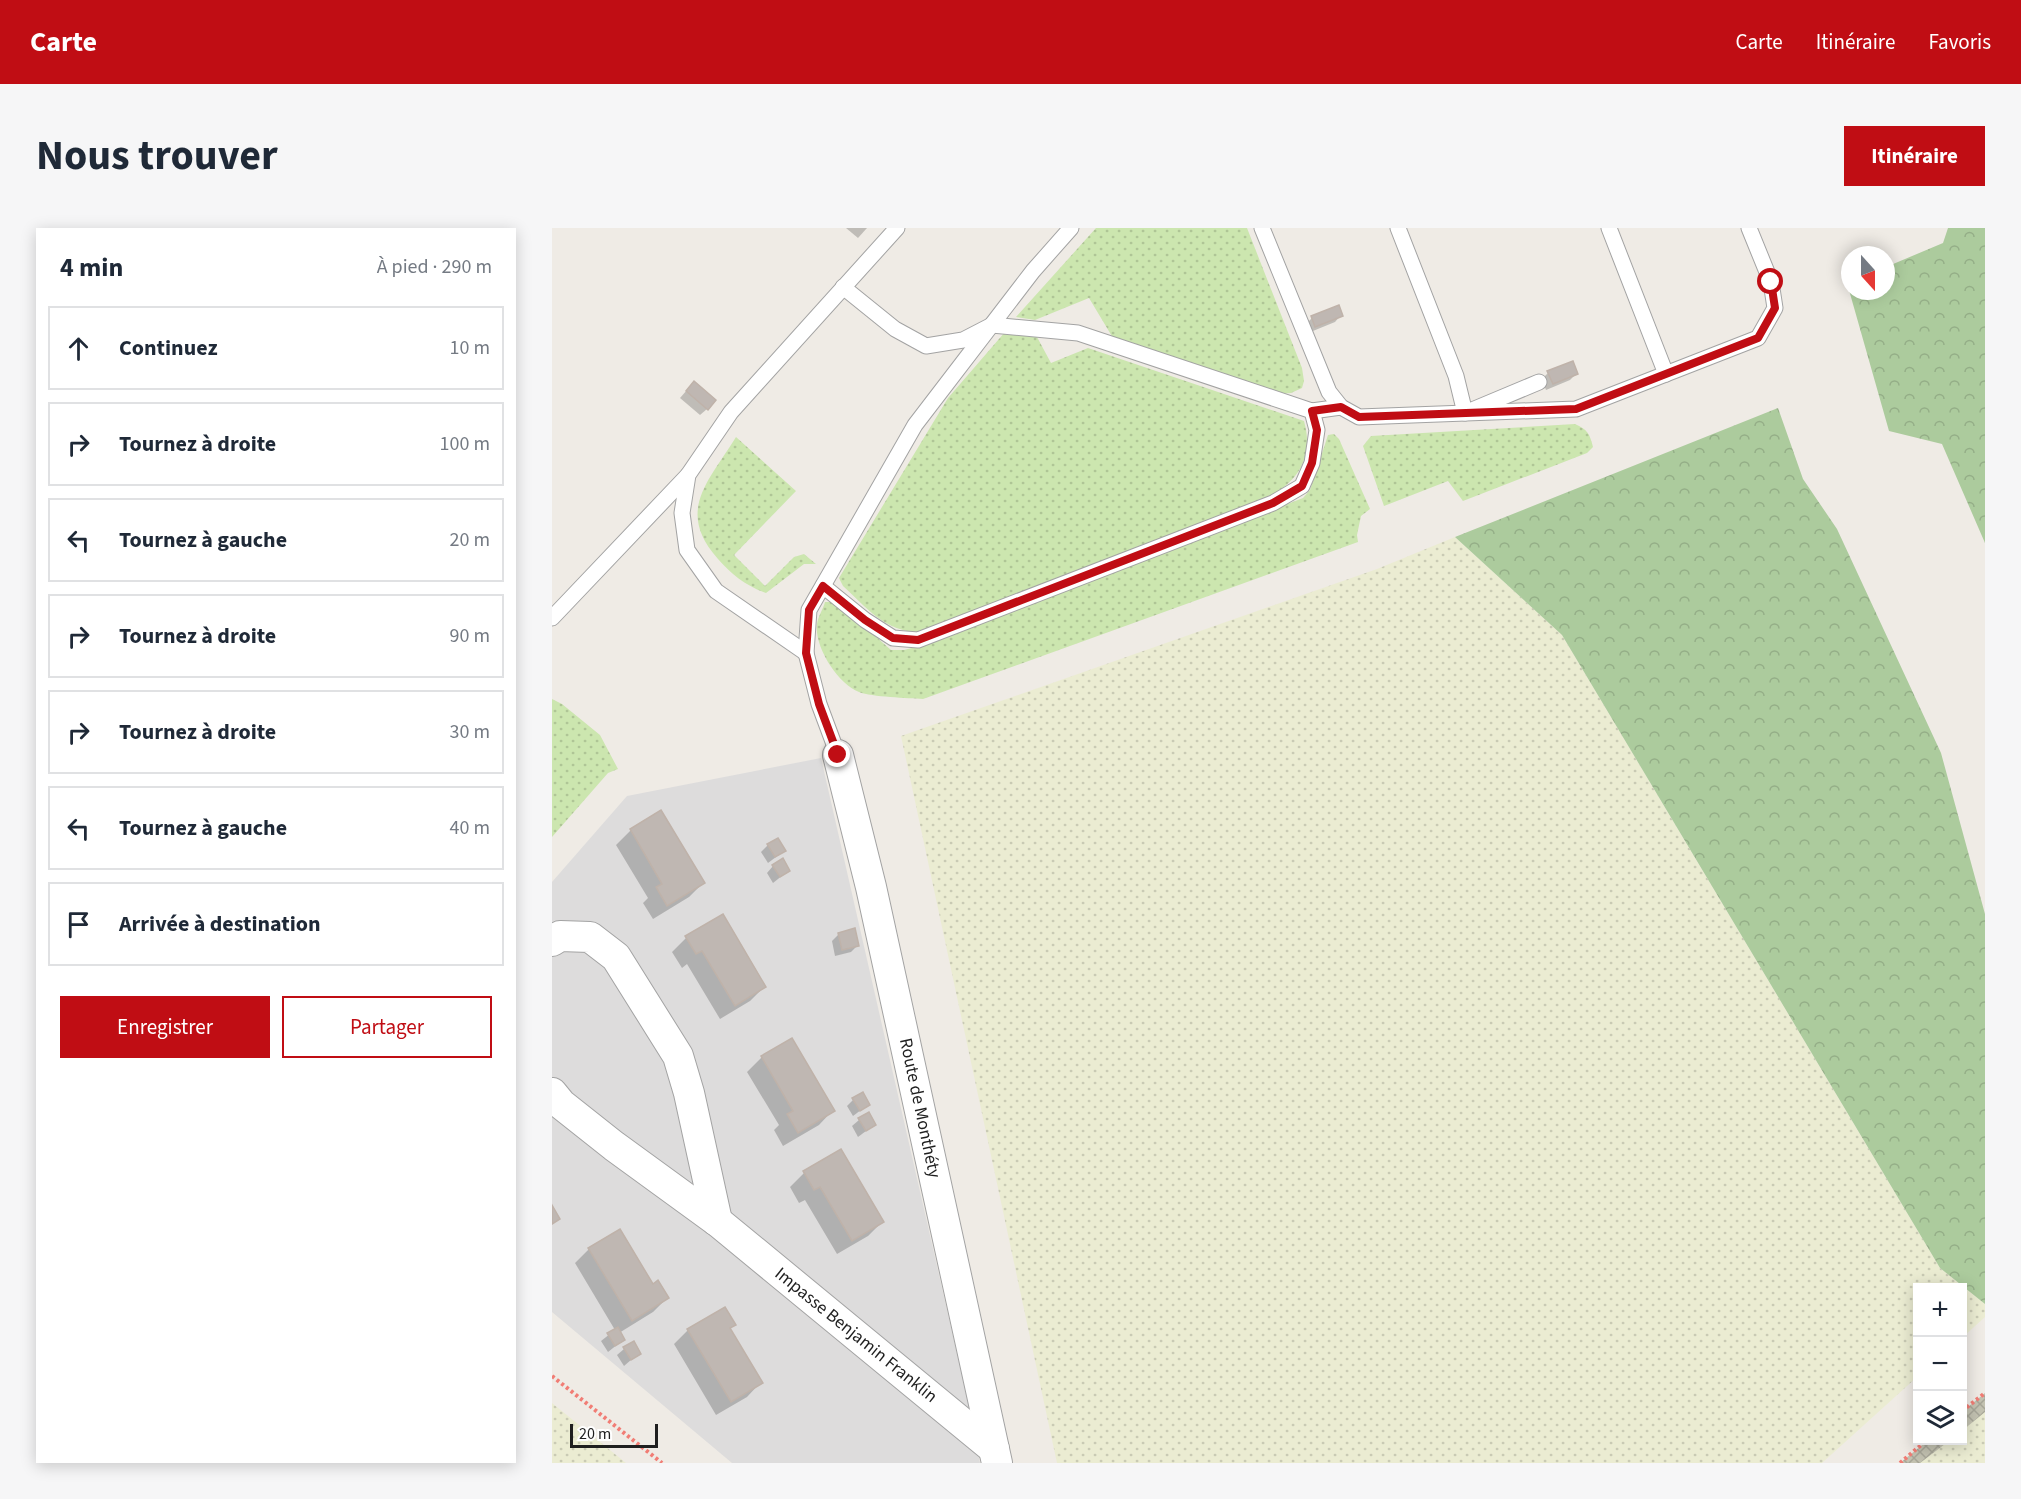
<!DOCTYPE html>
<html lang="fr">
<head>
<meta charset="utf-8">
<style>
  :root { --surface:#fff; --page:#f6f6f7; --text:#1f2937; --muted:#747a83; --line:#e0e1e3; --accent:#c00d14 }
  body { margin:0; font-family:"Source Sans 3",sans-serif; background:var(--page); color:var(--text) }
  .controls { position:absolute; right:18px; bottom:18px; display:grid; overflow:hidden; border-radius:0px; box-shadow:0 3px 15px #0003 }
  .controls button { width:54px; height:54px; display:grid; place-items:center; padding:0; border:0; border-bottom:2px solid var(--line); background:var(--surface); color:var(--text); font:30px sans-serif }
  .compass { position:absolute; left:1289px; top:18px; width:54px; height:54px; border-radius:50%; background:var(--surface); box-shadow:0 3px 15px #0003; rotate:159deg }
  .scale { position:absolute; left:18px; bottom:15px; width:88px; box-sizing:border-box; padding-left:6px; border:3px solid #1f1f1f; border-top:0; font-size:16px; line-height:21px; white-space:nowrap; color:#1f1f1f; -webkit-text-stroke:4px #fff; paint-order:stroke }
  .stop { position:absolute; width:18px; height:18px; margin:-14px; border:4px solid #c00d14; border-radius:50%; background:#fff }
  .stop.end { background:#c00d14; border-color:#fff; box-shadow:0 2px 6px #0008 }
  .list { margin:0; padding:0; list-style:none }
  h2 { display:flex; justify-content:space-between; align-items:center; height:78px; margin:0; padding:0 24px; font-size:26px }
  h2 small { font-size:20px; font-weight:400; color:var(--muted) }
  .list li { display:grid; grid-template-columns:39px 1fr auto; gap:18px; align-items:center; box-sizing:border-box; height:84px; margin:0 12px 12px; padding:0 12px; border:2px solid var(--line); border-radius:0px }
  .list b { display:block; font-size:22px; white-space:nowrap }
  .list em { font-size:20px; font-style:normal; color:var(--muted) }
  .actions { display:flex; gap:12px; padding:18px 24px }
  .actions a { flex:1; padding:14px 0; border:2px solid var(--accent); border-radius:0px; text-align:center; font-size:21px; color:var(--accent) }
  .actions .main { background:var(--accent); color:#fff }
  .icon { flex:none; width:33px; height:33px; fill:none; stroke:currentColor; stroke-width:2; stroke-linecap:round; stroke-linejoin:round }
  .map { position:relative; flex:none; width:1433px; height:1235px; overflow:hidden; border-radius:0px }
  header { display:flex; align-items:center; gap:36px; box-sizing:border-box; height:84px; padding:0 30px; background:var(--accent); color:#fff }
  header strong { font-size:28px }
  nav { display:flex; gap:33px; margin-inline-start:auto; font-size:21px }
  .intro { display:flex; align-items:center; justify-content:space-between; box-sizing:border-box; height:144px; padding:0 36px }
  h1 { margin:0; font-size:42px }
  .button { padding:15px 27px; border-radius:0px; background:var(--accent); color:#fff; font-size:21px; font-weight:700 }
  main { display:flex; gap:36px; padding:0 36px }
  aside { flex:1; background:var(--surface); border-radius:0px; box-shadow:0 3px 15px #0003 }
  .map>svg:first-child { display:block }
</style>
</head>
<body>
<header>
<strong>Carte</strong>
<nav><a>Carte</a><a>Itinéraire</a><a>Favoris</a></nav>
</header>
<div class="intro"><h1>Nous trouver</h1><a class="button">Itinéraire</a></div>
<main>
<aside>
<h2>4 min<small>À pied · 290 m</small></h2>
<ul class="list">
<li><svg class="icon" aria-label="ahead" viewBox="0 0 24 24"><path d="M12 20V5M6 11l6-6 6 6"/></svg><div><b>Continuez</b></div><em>10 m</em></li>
<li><svg class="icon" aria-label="right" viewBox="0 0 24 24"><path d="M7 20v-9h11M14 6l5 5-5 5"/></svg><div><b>Tournez à droite</b></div><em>100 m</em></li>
<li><svg class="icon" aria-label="left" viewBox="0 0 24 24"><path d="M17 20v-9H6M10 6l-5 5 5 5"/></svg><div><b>Tournez à gauche</b></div><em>20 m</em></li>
<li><svg class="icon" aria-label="right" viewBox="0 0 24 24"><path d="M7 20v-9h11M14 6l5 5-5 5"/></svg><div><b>Tournez à droite</b></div><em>90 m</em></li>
<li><svg class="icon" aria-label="right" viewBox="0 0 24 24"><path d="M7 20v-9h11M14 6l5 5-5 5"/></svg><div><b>Tournez à droite</b></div><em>30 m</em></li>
<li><svg class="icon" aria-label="left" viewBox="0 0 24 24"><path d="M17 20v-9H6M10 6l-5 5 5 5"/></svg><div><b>Tournez à gauche</b></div><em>40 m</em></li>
<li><svg class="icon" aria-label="arrive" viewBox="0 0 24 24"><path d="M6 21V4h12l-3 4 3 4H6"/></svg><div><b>Arrivée à destination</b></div></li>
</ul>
<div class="actions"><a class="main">Enregistrer</a><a>Partager</a></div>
</aside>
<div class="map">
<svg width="1433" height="1235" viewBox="0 0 1433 1235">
  <defs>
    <pattern id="construction-cross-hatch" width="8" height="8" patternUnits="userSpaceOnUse" patternTransform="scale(1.5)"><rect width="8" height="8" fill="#c3c2b1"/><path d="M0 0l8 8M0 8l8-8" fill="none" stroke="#a7a698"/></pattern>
    <pattern id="farmland-dots" width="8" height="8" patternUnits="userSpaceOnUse" patternTransform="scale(1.5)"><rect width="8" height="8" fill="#ebecd2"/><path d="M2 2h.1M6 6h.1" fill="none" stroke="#c9cab4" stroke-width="1.8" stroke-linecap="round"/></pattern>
    <pattern id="grass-dots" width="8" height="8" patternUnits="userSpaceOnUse" patternTransform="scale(1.5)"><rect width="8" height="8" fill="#cce6af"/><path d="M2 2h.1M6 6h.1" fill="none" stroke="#afc596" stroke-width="1.8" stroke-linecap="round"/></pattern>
    <pattern id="forest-crowns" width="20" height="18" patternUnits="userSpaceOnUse" patternTransform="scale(1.5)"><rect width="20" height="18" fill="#accb9d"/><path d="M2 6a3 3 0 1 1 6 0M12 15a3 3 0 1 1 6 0" fill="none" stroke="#94ae87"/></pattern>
  </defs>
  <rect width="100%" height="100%" fill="#efebe5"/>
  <!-- residential -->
  <polygon fill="#dddcdc" points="269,530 417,1178 428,1235 180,1235 0,1084 0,654 75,568"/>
  <!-- construction -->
  <polygon fill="url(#construction-cross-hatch)" points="1433,1165 1433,1235 1348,1235 1375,1213 1410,1212 1411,1183"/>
  <!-- farmland -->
  <g fill="url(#farmland-dots)">
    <polygon points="903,309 1010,407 1388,1040 1433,1076 1433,1089 1411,1109 1410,1060 1366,1060 1365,1149 1270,1235 505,1235 349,508 825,341"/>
    <polygon points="0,1175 74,1235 0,1235"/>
    <polygon points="1433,1184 1433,1235 1368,1235 1397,1213 1410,1212 1411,1202"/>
  </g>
  <!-- grass -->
  <g fill="url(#grass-dots)">
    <polygon points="544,0 695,0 750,140 752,153 750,160 739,165 726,166 561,110 537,70 483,92 464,89"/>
    <path d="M 453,104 L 485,109 L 499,135 L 536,120 L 752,193 C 762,228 747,253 717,269 L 367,404 C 333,404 314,379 291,358 L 287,350 L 396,170 Z"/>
    <path d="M 1023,196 C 1035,201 1038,206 1041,219 L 1035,225 L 911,273 L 896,253 L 832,278 L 811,218 L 819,208 Z"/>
    <path d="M 782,206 L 787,211 L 818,281 L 809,288 L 805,307 L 806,314 L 371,471 C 356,470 320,469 307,464 C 286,456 262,419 265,396 C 266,389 271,381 273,374 L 282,374 L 290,379 L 339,422 L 352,422 L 375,416 L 751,270 L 758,262 L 776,207 Z"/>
    <path d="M 184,209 L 244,263 L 182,327 L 213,358 L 242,329 L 252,326 L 264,336 L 252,336 L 214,365 C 194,358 179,346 166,331 C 123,283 157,253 184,209 Z"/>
    <polygon points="0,471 10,476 48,507 66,541 56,545 0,609"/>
  </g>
  <!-- forest -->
  <g fill="url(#forest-crowns)">
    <polygon points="1396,0 1433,0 1433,315 1390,216 1337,203 1295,55 1298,54 1298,63 1334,63 1334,39 1391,15"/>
    <polygon points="1226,180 1251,251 1285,301 1389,525 1433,686 1433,1076 1388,1040 1010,407 903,309"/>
  </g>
  <!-- shadow -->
  <g fill="#0003">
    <polygon points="294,0 315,0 306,10"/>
    <polygon points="789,87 783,94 756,105 753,97 760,90"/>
    <polygon points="996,145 1024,146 1018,152 994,162 990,151"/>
    <polygon points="135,162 155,181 148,187 128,170"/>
    <polygon points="109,584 151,655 137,669 101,691 91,675 96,670 64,617 79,602"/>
    <polygon points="216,617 232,623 216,635 209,624"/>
    <polygon points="221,638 236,643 221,655 215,645"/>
    <polygon points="287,706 306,717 299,724 283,728 280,713"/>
    <polygon points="134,710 212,759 198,773 168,791 135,736 130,740 120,724"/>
    <polygon points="239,812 281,882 267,897 231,918 222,902 227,897 195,844 210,829"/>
    <polygon points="301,872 317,876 301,888 295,878"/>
    <polygon points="307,892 322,897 306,909 300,898"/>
    <polygon points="252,945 330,994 316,1008 285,1026 253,972 247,975 238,959"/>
    <polygon points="37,1021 115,1070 101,1084 67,1105 71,1112 56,1124 49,1113 63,1102 23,1035"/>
    <polygon points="182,1096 177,1101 209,1154 195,1169 164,1187 122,1116 136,1102"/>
    <polygon points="72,1121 87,1125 72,1138 65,1127"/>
  </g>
  <!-- building -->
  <g fill="#bfb7b2" stroke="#bfb2a9" stroke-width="1.5">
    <polygon points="787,77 791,88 763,99 759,88"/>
    <polygon points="1021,133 1026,146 1001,156 995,143"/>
    <polygon points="142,153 164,172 156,182 134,163"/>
    <polygon points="109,582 153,655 115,678 104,659 110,656 78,601"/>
    <polygon points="226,610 234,623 223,629 215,616"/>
    <polygon points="231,630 238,643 228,649 220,637"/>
    <polygon points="171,686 214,759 183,778 150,723 144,726 133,708"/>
    <polygon points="303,700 307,718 290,722 286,705"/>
    <polygon points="240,810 283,883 246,905 235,886 241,883 209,828"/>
    <polygon points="311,864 318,877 308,883 300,870"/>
    <polygon points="317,884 324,897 314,903 306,890"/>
    <polygon points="289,921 332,994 300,1013 268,959 262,962 251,943"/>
    <polygon points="0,977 8,991 0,996"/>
    <polygon points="68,1001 101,1056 106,1052 117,1070 80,1093 36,1020"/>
    <polygon points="173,1079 184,1097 178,1100 211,1155 179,1174 135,1101"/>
    <polygon points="66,1099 73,1112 63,1118 55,1105"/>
    <polygon points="82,1113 89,1126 79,1132 71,1119"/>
  </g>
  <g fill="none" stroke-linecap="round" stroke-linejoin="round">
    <defs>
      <g id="lane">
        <polyline points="710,0 777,164 789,179 807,189 1024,181 1206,110 1223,80 1219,54 1197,0"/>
        <polyline points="846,0 904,148 913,185 987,154"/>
        <polyline points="1057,0 1114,146"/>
        <polyline points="291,59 343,101 374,118 411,112 440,97 526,105 760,183 789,179"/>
        <polyline points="271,358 313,392 341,410 366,412 721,275 750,258 760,235 765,202 760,183"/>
        <polyline points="0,390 136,247"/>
        <polyline points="254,425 164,363 135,322 130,285 136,247 179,184 345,0"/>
        <polyline points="286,527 267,476 254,425 257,382 363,197 481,43 519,0"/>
      </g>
      <g id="street">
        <polyline points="286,527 319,659 445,1235"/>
        <polyline points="0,713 8,708 38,709 64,729 126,828 137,865 165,993"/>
        <polyline points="0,865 9,876 62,918 165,993 442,1221"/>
      </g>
    </defs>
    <!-- lane casing -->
    <use href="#lane" stroke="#a3a3a3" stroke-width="17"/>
    <!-- street casing -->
    <use href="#street" stroke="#a3a3a3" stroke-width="32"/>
    <!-- path -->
    <g stroke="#f17d75" stroke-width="4" stroke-dasharray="3 3" stroke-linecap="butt">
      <polyline points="0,1148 110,1235"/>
      <polyline points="1410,1183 1433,1165"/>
      <polyline points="1348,1235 1375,1212"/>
    </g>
    <!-- lane -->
    <use href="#lane" stroke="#fff" stroke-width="15"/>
    <!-- street -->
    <use href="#street" stroke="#fff" stroke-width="30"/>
  </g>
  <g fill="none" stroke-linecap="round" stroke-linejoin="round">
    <!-- route -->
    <polyline stroke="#c00d14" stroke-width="8" points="286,527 267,476 254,425 257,382 271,358 313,392 341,410 366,412 721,275 750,258 760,235 765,202 760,183 789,179 807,189 1024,181 1206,110 1223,80 1219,54"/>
  </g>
  <g text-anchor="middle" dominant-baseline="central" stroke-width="5" stroke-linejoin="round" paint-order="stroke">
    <!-- street labels -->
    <g font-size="18" fill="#1f1f1f" stroke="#fff">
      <text transform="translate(368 880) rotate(78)">Route de Monthéty</text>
      <text transform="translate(304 1107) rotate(39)">Impasse Benjamin Franklin</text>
    </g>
  </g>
</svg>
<div class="controls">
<button>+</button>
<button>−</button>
<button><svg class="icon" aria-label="layers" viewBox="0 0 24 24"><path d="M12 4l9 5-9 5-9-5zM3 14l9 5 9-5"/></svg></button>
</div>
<svg class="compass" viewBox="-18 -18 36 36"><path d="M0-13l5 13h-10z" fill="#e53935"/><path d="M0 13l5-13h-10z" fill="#747a83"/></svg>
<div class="scale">20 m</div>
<div class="stop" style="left:1219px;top:54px"></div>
<div class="stop end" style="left:286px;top:527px"></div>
</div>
</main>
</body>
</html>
